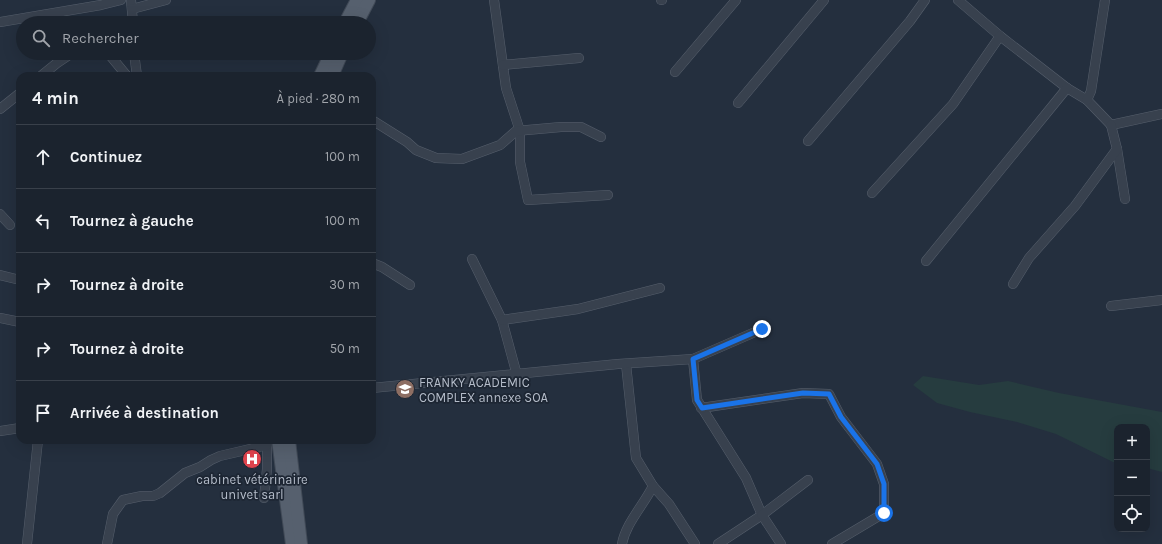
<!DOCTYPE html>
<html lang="fr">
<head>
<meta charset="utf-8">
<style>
  :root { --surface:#1b232e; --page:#282f3a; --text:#f1f3f6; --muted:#a0a4aa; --line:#39404a }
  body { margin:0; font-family:Karla,sans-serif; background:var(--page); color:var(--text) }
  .controls { position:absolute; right:12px; bottom:12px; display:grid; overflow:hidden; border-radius:8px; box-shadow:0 4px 16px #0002 }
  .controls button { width:36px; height:36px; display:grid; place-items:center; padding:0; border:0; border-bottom:1px solid var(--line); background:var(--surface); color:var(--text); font:20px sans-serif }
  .stop { position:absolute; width:12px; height:12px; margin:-9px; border:3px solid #1a73e8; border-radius:50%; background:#fff }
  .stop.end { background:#1a73e8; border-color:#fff; box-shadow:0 1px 4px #0008 }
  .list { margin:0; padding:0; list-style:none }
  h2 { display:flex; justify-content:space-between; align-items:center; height:52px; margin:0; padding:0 16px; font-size:17px }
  h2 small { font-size:13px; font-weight:400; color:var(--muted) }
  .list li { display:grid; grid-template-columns:26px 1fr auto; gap:12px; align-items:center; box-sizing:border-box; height:64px; padding:0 16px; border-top:1px solid var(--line) }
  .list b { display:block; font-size:15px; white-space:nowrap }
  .list em { font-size:13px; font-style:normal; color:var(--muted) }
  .icon { flex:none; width:22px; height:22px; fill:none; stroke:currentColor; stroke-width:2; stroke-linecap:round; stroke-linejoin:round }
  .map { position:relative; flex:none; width:1162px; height:544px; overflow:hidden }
  .search { position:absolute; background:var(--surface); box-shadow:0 4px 16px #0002; left:16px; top:16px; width:360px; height:44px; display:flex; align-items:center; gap:10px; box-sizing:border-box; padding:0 14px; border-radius:22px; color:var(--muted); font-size:15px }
  .panel { position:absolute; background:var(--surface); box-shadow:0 4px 16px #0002; left:16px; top:72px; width:360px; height:372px; border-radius:12px }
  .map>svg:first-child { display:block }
</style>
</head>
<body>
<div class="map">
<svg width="1162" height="544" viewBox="0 0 1162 544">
  <rect width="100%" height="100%" fill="#242f3e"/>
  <!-- green -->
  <polygon fill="#263c3f" points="923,376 979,385 1008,381 1059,393 1162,412 1162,472 1147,468 1147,427 1117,427 1117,464 1056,434 1017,422 970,412 937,403 913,385"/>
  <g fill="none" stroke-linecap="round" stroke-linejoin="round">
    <defs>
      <g id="minor">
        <polyline points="131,0 133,23"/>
        <polyline points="494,0 506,88 520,131 520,162 528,200 608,195"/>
        <polyline points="661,0 662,0"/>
        <polyline points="958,0 1000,36 1067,88 1087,100 1111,125 1162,114"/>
        <polyline points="132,9 166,0"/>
        <polyline points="0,22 101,5 121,0"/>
        <polyline points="108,53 127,76"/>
        <polyline points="134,53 137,76"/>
        <polyline points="503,65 579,58"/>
        <polyline points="675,72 736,0"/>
        <polyline points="41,76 57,63 72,53"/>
        <polyline points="1087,100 1091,91 1105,0"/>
        <polyline points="738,103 824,0"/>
        <polyline points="0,109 20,93"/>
        <polyline points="372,120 407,142 416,150 436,158 462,159 500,145 516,131 561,127 581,127 601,137"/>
        <polyline points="808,141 910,21 925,0"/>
        <polyline points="1117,149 1125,199"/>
        <polyline points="872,193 953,104 1000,36"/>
        <polyline points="0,214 10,225"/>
        <polyline points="472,259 502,320 517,375"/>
        <polyline points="926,261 1067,88"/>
        <polyline points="372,263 382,267 410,285"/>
        <polyline points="0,275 20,280"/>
        <polyline points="1013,284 1029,258 1075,206 1117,149 1111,125"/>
        <polyline points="1111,306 1162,300"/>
        <polyline points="0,318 20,322"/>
        <polyline points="502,320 578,309 660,288"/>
        <polyline points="693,359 697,400 746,478 762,515 718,544"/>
        <polyline points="626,364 636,458 653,486 669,504 695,544"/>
        <polyline points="372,388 618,364 693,359 762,329"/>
        <polyline points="701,408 803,393 829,394 841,417 877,464 884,484 884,513 832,544"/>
        <polyline points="0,431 20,428"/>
        <polyline points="264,498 267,469 267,440"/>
        <polyline points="27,544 38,440"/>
        <polyline points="107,544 113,514 123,500 142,496 153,496 160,493 185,473 200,467 211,460 220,456 267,445"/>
        <path d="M 622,544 C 626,523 643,506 653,486"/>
        <polyline points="781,544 762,515 808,480"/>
      </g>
      <g id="major">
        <polyline points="345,23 357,0"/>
        <polyline points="357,23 369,0"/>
        <polyline points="320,76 331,53"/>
        <polyline points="332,76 342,53"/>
        <polyline points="278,440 292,544"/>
        <polyline points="289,440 301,544"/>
      </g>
    </defs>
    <!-- minor casing -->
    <use href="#minor" stroke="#565f6c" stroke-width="10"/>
    <!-- major casing -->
    <use href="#major" stroke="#414a57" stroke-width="14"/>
    <!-- minor -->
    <use href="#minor" stroke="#38414e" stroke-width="9"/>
    <!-- major -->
    <use href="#major" stroke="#56606e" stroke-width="12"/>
  </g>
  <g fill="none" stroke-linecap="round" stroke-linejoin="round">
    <!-- route -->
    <polyline stroke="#1a73e8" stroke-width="5" points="762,329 693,359 697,400 702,408 803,393 829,394 841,417 877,464 884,484 884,513"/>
  </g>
  <!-- icons -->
  <defs>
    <symbol id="school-disc" viewBox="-11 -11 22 22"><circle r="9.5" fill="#8d6e63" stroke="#1d2633"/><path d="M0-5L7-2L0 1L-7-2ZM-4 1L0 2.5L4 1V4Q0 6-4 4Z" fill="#fff"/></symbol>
    <symbol id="hospital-disc" viewBox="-11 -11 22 22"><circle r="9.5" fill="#e0444e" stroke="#1d2633"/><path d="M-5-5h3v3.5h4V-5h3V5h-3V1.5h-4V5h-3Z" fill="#fff"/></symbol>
  </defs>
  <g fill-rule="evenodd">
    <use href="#school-disc" x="394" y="378" width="22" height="22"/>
    <use href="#hospital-disc" x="241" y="448" width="22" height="22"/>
  </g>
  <g text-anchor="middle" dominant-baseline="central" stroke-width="3.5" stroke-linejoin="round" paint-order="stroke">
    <!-- poi labels -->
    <g font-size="13" fill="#b4bcc9" stroke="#1d2633" text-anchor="start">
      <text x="419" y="382">FRANKY ACADEMIC<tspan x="419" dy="15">COMPLEX annexe SOA</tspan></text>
      <text x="252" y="479" text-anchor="middle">cabinet vétérinaire<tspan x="252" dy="15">univet sarl</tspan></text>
    </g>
  </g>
</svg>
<div class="controls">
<button>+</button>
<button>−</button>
<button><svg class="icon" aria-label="locate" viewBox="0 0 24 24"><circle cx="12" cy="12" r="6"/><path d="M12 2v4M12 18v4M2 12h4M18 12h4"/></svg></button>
</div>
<div class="stop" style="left:884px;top:513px"></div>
<div class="stop end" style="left:762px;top:329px"></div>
<div class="search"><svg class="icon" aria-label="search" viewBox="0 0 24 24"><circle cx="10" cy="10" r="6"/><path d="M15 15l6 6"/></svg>Rechercher</div>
<section class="panel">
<h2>4 min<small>À pied · 280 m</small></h2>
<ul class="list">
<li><svg class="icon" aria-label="ahead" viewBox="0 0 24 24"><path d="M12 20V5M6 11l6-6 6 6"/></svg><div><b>Continuez</b></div><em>100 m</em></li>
<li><svg class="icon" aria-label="left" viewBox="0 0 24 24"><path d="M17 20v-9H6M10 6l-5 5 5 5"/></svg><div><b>Tournez à gauche</b></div><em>100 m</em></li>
<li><svg class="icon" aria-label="right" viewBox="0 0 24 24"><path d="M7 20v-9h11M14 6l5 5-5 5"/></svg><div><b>Tournez à droite</b></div><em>30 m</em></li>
<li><svg class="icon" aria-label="right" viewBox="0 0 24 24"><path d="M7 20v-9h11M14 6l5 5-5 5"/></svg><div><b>Tournez à droite</b></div><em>50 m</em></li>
<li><svg class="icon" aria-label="arrive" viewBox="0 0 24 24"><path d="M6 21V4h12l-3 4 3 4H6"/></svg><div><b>Arrivée à destination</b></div></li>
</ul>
</section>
</div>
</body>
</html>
